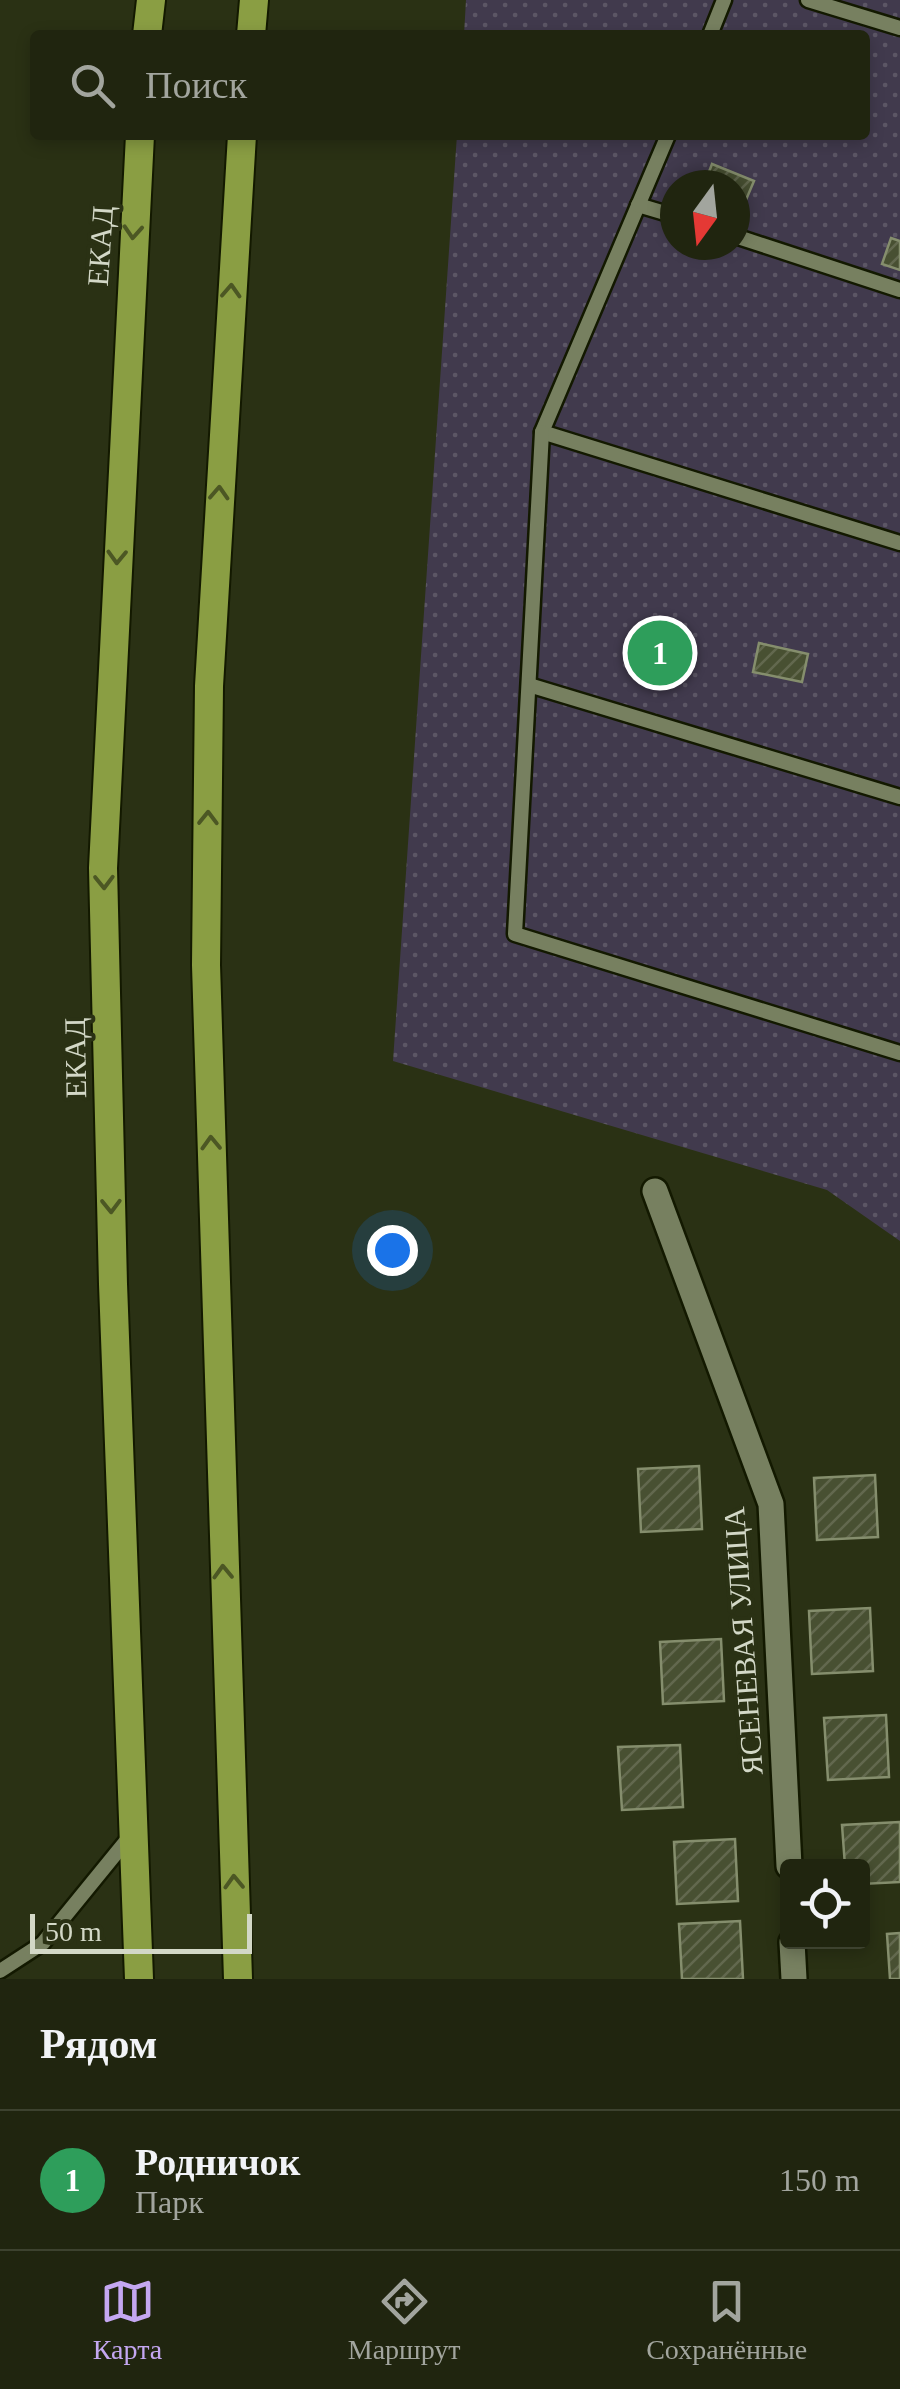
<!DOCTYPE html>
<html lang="ru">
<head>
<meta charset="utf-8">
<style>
  :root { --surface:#20250f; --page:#282d18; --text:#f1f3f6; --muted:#a2a59e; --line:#3d422f; --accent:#c4a7f1 }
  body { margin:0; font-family:Georgia,serif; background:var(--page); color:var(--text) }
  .controls { position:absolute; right:30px; bottom:30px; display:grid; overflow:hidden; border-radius:10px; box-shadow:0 5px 15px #0003 }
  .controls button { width:90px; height:90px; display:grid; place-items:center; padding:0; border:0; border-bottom:2px solid var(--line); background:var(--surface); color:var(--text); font:50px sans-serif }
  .compass { position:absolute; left:660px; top:170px; width:90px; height:90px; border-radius:50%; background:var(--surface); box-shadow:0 5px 15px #0003; rotate:195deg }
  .scale { position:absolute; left:30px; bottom:25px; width:222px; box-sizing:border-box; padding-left:10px; border:5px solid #d3d8c7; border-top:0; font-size:28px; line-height:35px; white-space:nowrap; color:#d3d8c7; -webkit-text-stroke:8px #2a3114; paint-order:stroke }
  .you { position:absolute; left:392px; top:1250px; width:35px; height:35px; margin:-25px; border:8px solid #fff; border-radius:50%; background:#1a73e8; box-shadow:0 0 0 15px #1a73e833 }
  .badge { display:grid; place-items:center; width:65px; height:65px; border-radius:50%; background:var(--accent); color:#fff; font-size:32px; font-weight:700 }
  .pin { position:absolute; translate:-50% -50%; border:5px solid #fff; box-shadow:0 2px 10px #0006 }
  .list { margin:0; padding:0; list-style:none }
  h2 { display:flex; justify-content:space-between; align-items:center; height:130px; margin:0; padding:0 40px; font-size:42px }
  h2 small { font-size:32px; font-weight:400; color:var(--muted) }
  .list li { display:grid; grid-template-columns:65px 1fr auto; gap:30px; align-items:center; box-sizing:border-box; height:140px; padding:0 40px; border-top:2px solid var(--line) }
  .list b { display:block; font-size:38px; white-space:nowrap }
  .list p { margin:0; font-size:32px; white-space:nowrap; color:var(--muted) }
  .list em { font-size:32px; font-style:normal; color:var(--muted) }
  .icon { flex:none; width:55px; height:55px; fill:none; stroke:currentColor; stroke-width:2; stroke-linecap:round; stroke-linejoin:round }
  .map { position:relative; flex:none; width:900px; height:1979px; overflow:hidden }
  .search { position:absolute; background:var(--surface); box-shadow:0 5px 15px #0003; left:30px; right:30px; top:30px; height:110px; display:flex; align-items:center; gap:25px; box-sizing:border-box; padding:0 35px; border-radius:10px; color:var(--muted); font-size:38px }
  .sheet { height:270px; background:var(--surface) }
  nav { display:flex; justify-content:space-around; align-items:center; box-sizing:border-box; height:140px; border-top:2px solid var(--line); background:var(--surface); font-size:28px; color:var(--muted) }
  nav a { display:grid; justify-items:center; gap:5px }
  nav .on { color:var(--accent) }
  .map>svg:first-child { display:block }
</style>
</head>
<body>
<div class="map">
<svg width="900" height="1979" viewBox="0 0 900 1979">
  <defs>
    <pattern id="garden-dots" width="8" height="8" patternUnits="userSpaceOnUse" patternTransform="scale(2.5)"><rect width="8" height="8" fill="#413a4d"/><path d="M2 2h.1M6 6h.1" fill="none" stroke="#5c5665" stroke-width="1.8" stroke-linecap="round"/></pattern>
    <pattern id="building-hatch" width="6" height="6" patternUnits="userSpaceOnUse" patternTransform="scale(2.5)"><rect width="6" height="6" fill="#485032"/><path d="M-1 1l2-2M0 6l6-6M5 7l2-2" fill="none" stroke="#62684e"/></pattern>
  </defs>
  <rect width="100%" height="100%" fill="#2a3114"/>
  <!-- garden -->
  <path fill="url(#garden-dots)" fill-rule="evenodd" d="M 466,0 L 900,0 L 900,1241 L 827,1190 L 393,1061 L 457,135 L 865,135 L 865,35 L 464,35 ZM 675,185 L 735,185 L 735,245 L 675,245 Z"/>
  <!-- building -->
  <g fill="url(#building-hatch)" stroke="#858e6d" stroke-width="2.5">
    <polygon points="712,164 754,181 737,221 735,185 704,185"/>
    <polygon points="891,238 900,241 900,270 882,264"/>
    <polygon points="759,643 808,654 802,682 753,672"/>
    <polygon points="699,1466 702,1529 641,1532 638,1469"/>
    <polygon points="875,1475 878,1537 817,1540 814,1478"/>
    <polygon points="870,1608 873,1671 812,1674 809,1611"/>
    <polygon points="721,1639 724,1701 663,1704 660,1642"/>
    <polygon points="886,1715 889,1777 828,1780 824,1718"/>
    <polygon points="680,1745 683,1807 622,1810 618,1747"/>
    <polygon points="900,1822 900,1882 862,1884 862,1866 845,1866 842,1825"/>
    <polygon points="735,1839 738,1901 677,1904 674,1842"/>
    <polygon points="740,1921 743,1979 682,1979 679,1924"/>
    <polygon points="900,1933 900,1979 890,1979 887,1934"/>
  </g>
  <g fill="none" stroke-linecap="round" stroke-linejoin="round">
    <defs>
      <g id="service">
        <polyline points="808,0 900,28"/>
        <polyline points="710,35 724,0"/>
        <polyline points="668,135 542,432 900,543"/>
        <polyline points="638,205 675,216"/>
        <polyline points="735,236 900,290"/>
        <polyline points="542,432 515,934 900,1053"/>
        <polyline points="529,685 900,797"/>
        <polyline points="0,1971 43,1943 131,1835"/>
      </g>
      <g id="minor">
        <polyline points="655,1191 771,1504 789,1866"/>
        <polyline points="792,1942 794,1979"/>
      </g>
      <g id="trunk">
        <polyline points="147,35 151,0"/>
        <polyline points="251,35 254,0"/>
        <polyline points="139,1979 113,1284 103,868 140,135"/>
        <polyline points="238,1979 206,965 209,686 242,135"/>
      </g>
    </defs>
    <!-- service casing -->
    <use href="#service" stroke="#131900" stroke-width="19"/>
    <!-- minor casing -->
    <use href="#minor" stroke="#131900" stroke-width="30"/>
    <!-- trunk casing -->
    <use href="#trunk" stroke="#131900" stroke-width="32"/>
    <!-- service -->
    <use href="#service" stroke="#778060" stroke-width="14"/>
    <!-- minor -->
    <use href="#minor" stroke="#778060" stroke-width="25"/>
    <!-- trunk -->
    <use href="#trunk" stroke="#8a9e43" stroke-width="28"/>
  </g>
  <!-- one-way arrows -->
  <defs><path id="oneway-chevron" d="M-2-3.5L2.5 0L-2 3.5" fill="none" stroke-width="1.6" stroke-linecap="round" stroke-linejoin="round" transform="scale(2.5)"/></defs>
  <g stroke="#4c5724">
    <use href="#oneway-chevron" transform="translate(133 232) rotate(94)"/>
    <use href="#oneway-chevron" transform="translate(231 291) rotate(-87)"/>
    <use href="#oneway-chevron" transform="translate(219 493) rotate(-87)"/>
    <use href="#oneway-chevron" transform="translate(117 557) rotate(92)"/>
    <use href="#oneway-chevron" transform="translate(208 818) rotate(-89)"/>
    <use href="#oneway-chevron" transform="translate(104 882) rotate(89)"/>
    <use href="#oneway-chevron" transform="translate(211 1143) rotate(-92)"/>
    <use href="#oneway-chevron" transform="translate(111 1206) rotate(89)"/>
    <use href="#oneway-chevron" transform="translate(223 1572) rotate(-92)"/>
    <use href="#oneway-chevron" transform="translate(234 1882) rotate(-92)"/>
  </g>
  <g text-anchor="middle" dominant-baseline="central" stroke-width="8" stroke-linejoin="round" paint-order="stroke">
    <!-- street labels -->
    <g font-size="30" fill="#d3d8c7" stroke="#2a3114">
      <text transform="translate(100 246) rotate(-86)">ЕКАД</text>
      <text transform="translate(75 1058) rotate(-91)">ЕКАД</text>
      <text transform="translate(743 1641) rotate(-94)">ЯСЕНЕВАЯ УЛИЦА</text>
    </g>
  </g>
</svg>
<div class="controls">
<button><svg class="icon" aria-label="locate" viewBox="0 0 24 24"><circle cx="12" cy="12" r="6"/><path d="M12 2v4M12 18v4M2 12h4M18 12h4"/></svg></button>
</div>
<svg class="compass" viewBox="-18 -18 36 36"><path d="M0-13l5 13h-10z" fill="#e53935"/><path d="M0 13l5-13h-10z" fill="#a2a59e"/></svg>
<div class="scale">50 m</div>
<div class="you"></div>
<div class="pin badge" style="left:660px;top:653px;background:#2e9e5b">1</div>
<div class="search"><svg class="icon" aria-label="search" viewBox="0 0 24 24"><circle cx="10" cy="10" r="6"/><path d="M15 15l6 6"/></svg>Поиск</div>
</div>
<section class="sheet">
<h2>Рядом<small></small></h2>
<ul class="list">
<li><span class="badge" style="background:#2e9e5b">1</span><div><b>Родничок</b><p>Парк</p></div><em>150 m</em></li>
</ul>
</section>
<nav>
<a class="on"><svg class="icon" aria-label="map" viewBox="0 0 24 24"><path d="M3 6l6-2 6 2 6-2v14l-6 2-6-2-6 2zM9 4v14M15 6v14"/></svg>Карта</a>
<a><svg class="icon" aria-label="directions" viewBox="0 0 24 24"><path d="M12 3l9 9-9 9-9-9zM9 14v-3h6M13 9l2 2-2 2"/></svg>Маршрут</a>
<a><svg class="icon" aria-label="saved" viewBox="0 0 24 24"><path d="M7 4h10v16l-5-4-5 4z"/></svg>Сохранённые</a>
</nav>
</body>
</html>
